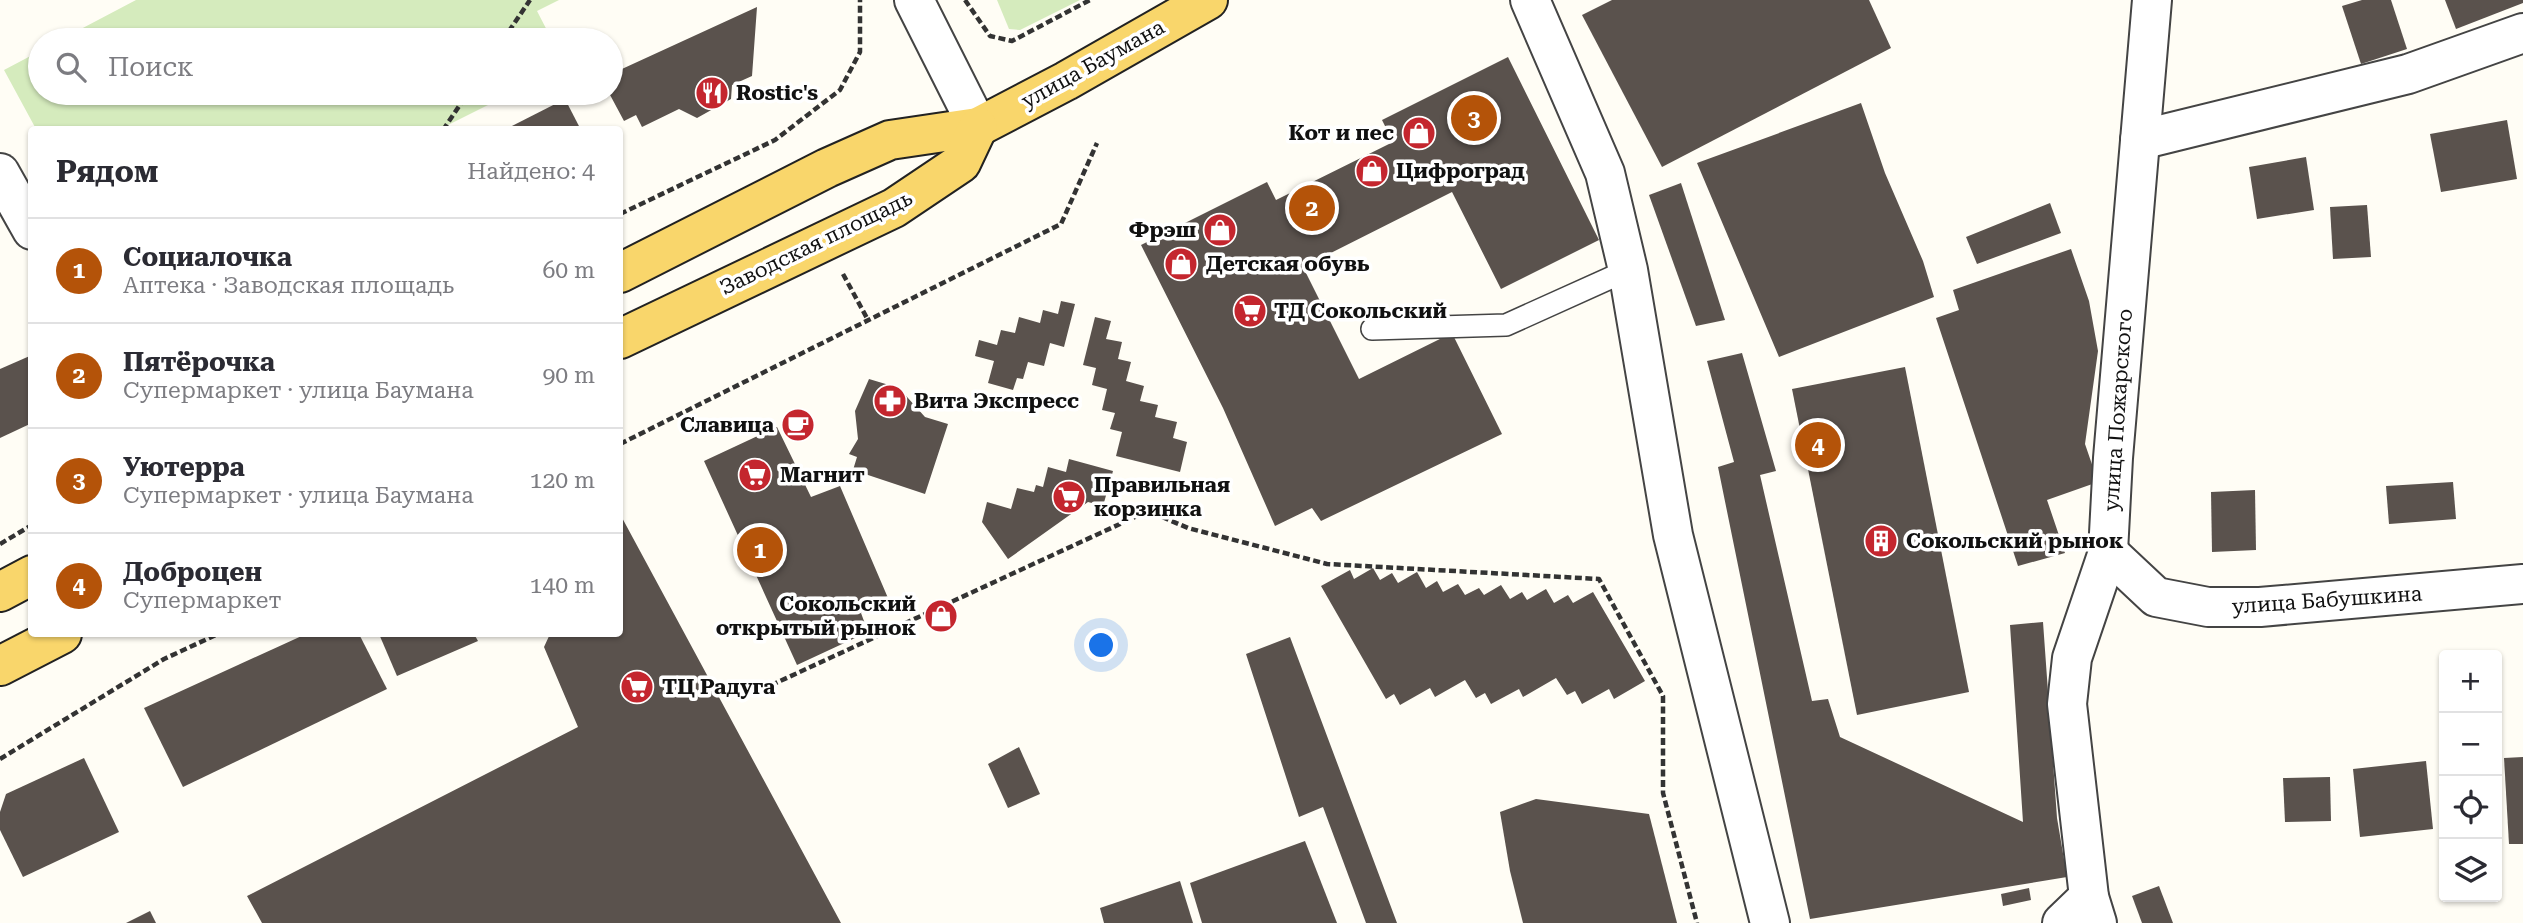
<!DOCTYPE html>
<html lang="ru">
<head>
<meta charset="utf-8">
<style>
  :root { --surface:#fff; --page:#f2f2f3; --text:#2b2b33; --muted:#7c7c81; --line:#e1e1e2; --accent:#b45309 }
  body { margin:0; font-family:"Roboto Serif",serif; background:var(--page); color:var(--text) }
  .controls { position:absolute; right:21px; bottom:21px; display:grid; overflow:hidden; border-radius:7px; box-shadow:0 2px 5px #0004 }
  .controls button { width:63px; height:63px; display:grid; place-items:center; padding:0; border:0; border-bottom:2px solid var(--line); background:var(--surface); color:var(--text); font:35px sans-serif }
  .you { position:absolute; left:1102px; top:646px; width:24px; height:24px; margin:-18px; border:5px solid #fff; border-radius:50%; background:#1a73e8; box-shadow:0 0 0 10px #1a73e833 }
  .badge { display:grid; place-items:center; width:46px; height:46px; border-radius:50%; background:var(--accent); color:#fff; font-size:23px; font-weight:700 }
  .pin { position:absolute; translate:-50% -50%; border:4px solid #fff; box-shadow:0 2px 7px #0006 }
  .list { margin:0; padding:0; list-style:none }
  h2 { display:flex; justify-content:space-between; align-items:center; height:91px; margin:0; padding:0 28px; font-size:30px }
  h2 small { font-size:23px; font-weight:400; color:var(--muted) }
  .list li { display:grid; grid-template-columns:46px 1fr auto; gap:21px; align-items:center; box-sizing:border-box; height:105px; padding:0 28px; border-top:2px solid var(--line) }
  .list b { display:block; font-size:26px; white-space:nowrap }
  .list p { margin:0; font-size:23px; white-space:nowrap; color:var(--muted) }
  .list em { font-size:23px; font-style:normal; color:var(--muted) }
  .icon { flex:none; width:38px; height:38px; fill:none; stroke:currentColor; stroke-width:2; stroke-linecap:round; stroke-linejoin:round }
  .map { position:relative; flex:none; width:2523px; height:923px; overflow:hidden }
  .search { position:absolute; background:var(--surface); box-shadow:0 2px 5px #0004; left:28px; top:28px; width:595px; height:77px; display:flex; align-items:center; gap:18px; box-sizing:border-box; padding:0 24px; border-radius:38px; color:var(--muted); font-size:26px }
  .panel { position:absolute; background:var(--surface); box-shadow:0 2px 5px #0004; left:28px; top:126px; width:595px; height:511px; border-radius:7px }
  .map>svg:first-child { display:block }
</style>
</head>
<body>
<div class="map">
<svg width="2523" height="923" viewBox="0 0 2523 923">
  <rect width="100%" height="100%" fill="#fffdf5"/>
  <!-- green -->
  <g fill="#d5ebbd">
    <polygon points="136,0 559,0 537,11 552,40 60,40"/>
    <polygon points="997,0 1080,0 1020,30 1009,29"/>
    <polygon points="40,51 40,93 512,93 440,129 36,129 4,70"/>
  </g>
  <!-- building -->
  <g fill="#5a524d">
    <polygon points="1612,0 1869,0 1891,48 1662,167 1582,15"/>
    <polygon points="2362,0 2391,0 2407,49 2361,64 2342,6"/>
    <polygon points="2445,0 2523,0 2523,3 2456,29"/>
    <polygon points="757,7 752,76 732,85 731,99 697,118 679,109 642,127 636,115 624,121 609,93 611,74"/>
    <polygon points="1508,57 1599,240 1501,289 1452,192 1303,267 1359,379 1452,333 1502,434 1321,521 1312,508 1275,526 1223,408 1141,245 1267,182 1276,200 1393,142 1382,120"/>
    <polygon points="565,99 581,130 504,130"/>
    <polygon points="1861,103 1885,173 1923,261 1934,297 1779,357 1697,163"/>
    <polygon points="2507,120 2517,179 2441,192 2430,134"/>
    <polygon points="2306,157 2314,210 2257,219 2249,167"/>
    <polygon points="1681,183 1725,320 1696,326 1649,195"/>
    <polygon points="2050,203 2061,233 1977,264 1966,237"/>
    <polygon points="2367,205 2371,257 2333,259 2330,207"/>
    <polygon points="2071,249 2089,301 2098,351 2085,444 2098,482 2047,500 2065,553 2018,566 1936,318 1959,310 1953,290"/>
    <polygon points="1061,301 1075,304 1064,347 1050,343 1044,366 1028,362 1023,379 1017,378 1013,390 988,383 994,361 975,356 979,340 997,345 1001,330 1015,333 1019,317 1040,323 1043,310 1058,314"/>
    <polygon points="1095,317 1111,321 1106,339 1122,342 1118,359 1131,362 1126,381 1144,386 1140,401 1158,405 1155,417 1177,422 1173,438 1187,442 1180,472 1116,456 1122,432 1110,429 1115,413 1102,410 1107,389 1092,385 1096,368 1083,365"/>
    <polygon points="1742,353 1776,471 1760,475 1812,701 1828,699 1840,737 2023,822 2010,625 2043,622 2057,818 2067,877 1810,919 1718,467 1734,462 1707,361"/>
    <polygon points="32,355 32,423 0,438 0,369"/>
    <polygon points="1905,367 1969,692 1857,715 1792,389"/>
    <polygon points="869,379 899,388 925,417 948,424 925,494 853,470 857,457 849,454 858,439 855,411"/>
    <polygon points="777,427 811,497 840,486 888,598 861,613 868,632 797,665 704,461"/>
    <polygon points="1069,459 1113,471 1103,506 1088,502 1008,559 982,522 987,502 1011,509 1017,488 1034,492 1036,485 1043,487 1048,467 1066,472"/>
    <polygon points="2453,482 2456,519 2389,524 2386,486"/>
    <polygon points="2255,490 2256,550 2212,552 2211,492"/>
    <polygon points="620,514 841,923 262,923 247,896 578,727 544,647 550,634 620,634"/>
    <polygon points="1373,568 1380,580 1392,573 1398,583 1417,572 1426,588 1437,581 1443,592 1458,584 1465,595 1479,588 1484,595 1501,585 1510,599 1522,592 1527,600 1546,589 1554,603 1568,595 1573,603 1593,592 1645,681 1614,699 1609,689 1582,704 1575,691 1567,695 1556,678 1523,697 1519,689 1491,704 1485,693 1476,698 1465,680 1435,697 1430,688 1400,705 1394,694 1386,699 1321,586 1350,570 1354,579"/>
    <polygon points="306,634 359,634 387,689 183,787 144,708"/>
    <polygon points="379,634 474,634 478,641 397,676"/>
    <polygon points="1290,637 1397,923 1366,923 1323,807 1299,817 1246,654"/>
    <polygon points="1019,747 1040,794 1008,808 988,764"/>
    <polygon points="2523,757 2523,844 2509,844 2504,758"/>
    <polygon points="84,758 119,832 23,877 0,830 0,812 6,794"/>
    <polygon points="2426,761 2433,829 2360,837 2353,769"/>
    <polygon points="2330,777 2331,821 2285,822 2283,778"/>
    <polygon points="1536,799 1649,814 1677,923 1523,923 1510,871 1500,812"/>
    <polygon points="1305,841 1337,923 1202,923 1190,883"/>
    <polygon points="1180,881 1193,923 1104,923 1100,908"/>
    <polygon points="2159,886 2173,923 2142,923 2132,896"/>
    <polygon points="2029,888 2031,900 2003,906 2001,894"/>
    <polygon points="150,911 156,923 126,923"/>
  </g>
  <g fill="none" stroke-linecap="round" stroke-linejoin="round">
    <defs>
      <polyline id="service" points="1372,329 1506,325 1628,270"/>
      <g id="minor">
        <polyline points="1530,0 1605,173 1628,270 1673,535 1770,923"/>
        <polyline points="2140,140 2408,74 2523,33"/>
        <polyline points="0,173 32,230"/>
        <polyline points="2108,552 2156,597 2208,607 2260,607 2523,584"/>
        <polyline points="2062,923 2089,897"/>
        <polyline points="2097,923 2089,897 2067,704 2072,658 2108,552 2113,458 2152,0"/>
      </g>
      <polyline id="tertiary" points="914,0 978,127"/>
      <g id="primary">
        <polyline points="620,273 827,168 890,140 978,127 1066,81 1208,0"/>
        <polyline points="620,339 894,208 961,163 978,127"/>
        <polyline points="0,592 32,575"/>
        <polyline points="0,666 62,634"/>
      </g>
    </defs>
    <!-- service casing -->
    <use href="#service" stroke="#444" stroke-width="24"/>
    <!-- minor casing -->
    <use href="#minor" stroke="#444" stroke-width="42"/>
    <!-- tertiary casing -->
    <use href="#tertiary" stroke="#444" stroke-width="42"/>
    <!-- primary casing -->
    <use href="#primary" stroke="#222" stroke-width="42"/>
    <!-- path -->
    <g stroke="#333" stroke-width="4.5" stroke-dasharray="7 3.5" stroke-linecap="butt">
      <polyline points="965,0 990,36 1012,41 1090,0"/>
      <polyline points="503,40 530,0"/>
      <polyline points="443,130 468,93"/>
      <polyline points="620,214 775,140 840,90 860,52 860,0"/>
      <polyline points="843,274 868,320"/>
      <polyline points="620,444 1061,224 1097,143"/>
      <polyline points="0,544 32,525"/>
      <polyline points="752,694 1148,511 1188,528 1327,564 1599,579 1663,696 1663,793 1697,923"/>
      <polyline points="0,759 164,659 218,634"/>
    </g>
    <!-- service -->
    <use href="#service" stroke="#fff" stroke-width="21"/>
    <!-- minor -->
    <use href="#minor" stroke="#fff" stroke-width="38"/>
    <!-- tertiary -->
    <use href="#tertiary" stroke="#fff" stroke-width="38"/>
    <!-- primary -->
    <use href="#primary" stroke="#f9d66b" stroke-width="38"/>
  </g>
  <!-- icons -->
  <defs>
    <symbol id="restaurant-disc" viewBox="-11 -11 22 22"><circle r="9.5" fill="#c4262e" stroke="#fff"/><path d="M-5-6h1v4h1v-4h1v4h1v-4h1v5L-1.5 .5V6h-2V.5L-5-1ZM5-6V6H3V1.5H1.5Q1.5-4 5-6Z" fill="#fff"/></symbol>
    <symbol id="shop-disc" viewBox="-11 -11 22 22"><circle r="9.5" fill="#c4262e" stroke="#fff"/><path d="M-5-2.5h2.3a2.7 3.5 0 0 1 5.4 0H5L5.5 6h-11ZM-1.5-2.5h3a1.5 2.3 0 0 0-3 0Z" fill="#fff"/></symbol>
    <symbol id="supermarket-disc" viewBox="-11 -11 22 22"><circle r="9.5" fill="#c4262e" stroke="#fff"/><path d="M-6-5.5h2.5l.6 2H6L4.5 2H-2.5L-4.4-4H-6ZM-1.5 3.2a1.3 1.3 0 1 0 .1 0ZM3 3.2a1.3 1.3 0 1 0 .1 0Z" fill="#fff"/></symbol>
    <symbol id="pharmacy-disc" viewBox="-11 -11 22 22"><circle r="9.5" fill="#c4262e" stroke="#fff"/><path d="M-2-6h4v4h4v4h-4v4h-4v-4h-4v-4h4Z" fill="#fff"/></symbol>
    <symbol id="cafe-disc" viewBox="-11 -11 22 22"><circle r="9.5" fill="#c4262e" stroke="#fff"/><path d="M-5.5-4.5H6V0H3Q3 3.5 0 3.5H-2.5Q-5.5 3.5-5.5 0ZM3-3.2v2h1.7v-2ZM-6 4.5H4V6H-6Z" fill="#fff"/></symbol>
    <symbol id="building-disc" viewBox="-11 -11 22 22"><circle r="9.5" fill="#c4262e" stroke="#fff"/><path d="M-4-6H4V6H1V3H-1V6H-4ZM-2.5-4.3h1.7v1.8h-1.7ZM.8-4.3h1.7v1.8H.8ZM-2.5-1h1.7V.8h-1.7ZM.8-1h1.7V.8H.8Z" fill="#fff"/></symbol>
  </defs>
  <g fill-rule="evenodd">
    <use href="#restaurant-disc" x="693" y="74" width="38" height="38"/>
    <use href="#shop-disc" x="1400" y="114" width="38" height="38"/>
    <use href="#shop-disc" x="1353" y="152" width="38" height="38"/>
    <use href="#shop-disc" x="1201" y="211" width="38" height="38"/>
    <use href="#shop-disc" x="1162" y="245" width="38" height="38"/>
    <use href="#supermarket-disc" x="1231" y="292" width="38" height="38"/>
    <use href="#pharmacy-disc" x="871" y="382" width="38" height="38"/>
    <use href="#cafe-disc" x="779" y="406" width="38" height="38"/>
    <use href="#supermarket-disc" x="736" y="456" width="38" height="38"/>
    <use href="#supermarket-disc" x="1050" y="478" width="38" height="38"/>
    <use href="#building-disc" x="1862" y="522" width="38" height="38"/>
    <use href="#shop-disc" x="922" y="597" width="38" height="38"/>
    <use href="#supermarket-disc" x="618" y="668" width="38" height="38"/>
  </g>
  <g text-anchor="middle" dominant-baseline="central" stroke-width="7" stroke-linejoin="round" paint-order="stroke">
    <!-- street labels -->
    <g font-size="21" fill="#111" stroke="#fff">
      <text transform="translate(1093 64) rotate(-29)">улица Баумана</text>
      <text transform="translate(816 243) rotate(-26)">Заводская площадь</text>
      <text transform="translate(2118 410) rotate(-86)">улица Пожарского</text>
      <text transform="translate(2327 600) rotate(-4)">улица Бабушкина</text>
    </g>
    <!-- poi labels -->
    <g font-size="21" font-weight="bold" fill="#111" stroke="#fff" text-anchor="start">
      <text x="736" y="93">Rostic's</text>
      <text x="1394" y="133" text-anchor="end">Кот и пес</text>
      <text x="1396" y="171">Цифроград</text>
      <text x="1196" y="230" text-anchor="end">Фрэш</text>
      <text x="1206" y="264">Детская обувь</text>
      <text x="1274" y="311">ТД Сокольский</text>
      <text x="914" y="401">Вита Экспресс</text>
      <text x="774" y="425" text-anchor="end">Славица</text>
      <text x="780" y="475">Магнит</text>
      <text x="1094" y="485">Правильная<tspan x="1094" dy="24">корзинка</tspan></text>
      <text x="1906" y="541">Сокольский рынок</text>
      <text x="916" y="604" text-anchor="end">Сокольский<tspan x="916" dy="24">открытый рынок</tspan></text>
      <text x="662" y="687">ТЦ Радуга</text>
    </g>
  </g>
</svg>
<div class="controls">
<button>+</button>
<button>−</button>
<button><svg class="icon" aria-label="locate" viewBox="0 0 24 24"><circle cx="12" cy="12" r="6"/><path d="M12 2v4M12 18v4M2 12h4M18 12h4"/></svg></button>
<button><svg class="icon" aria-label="layers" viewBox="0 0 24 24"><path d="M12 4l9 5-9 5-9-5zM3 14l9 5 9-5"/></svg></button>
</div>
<div class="you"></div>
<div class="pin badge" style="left:760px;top:550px">1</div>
<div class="pin badge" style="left:1312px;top:208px">2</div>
<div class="pin badge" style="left:1474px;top:118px">3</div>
<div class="pin badge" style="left:1818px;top:445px">4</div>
<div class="search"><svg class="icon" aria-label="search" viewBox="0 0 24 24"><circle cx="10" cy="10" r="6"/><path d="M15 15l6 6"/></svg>Поиск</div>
<section class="panel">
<h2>Рядом<small>Найдено: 4</small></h2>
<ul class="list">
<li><span class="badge">1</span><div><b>Социалочка</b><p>Аптека · Заводская площадь</p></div><em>60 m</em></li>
<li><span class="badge">2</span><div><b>Пятёрочка</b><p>Супермаркет · улица Баумана</p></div><em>90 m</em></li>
<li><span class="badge">3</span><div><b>Уютерра</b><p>Супермаркет · улица Баумана</p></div><em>120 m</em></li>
<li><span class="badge">4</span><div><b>Доброцен</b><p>Супермаркет</p></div><em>140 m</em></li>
</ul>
</section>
</div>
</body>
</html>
